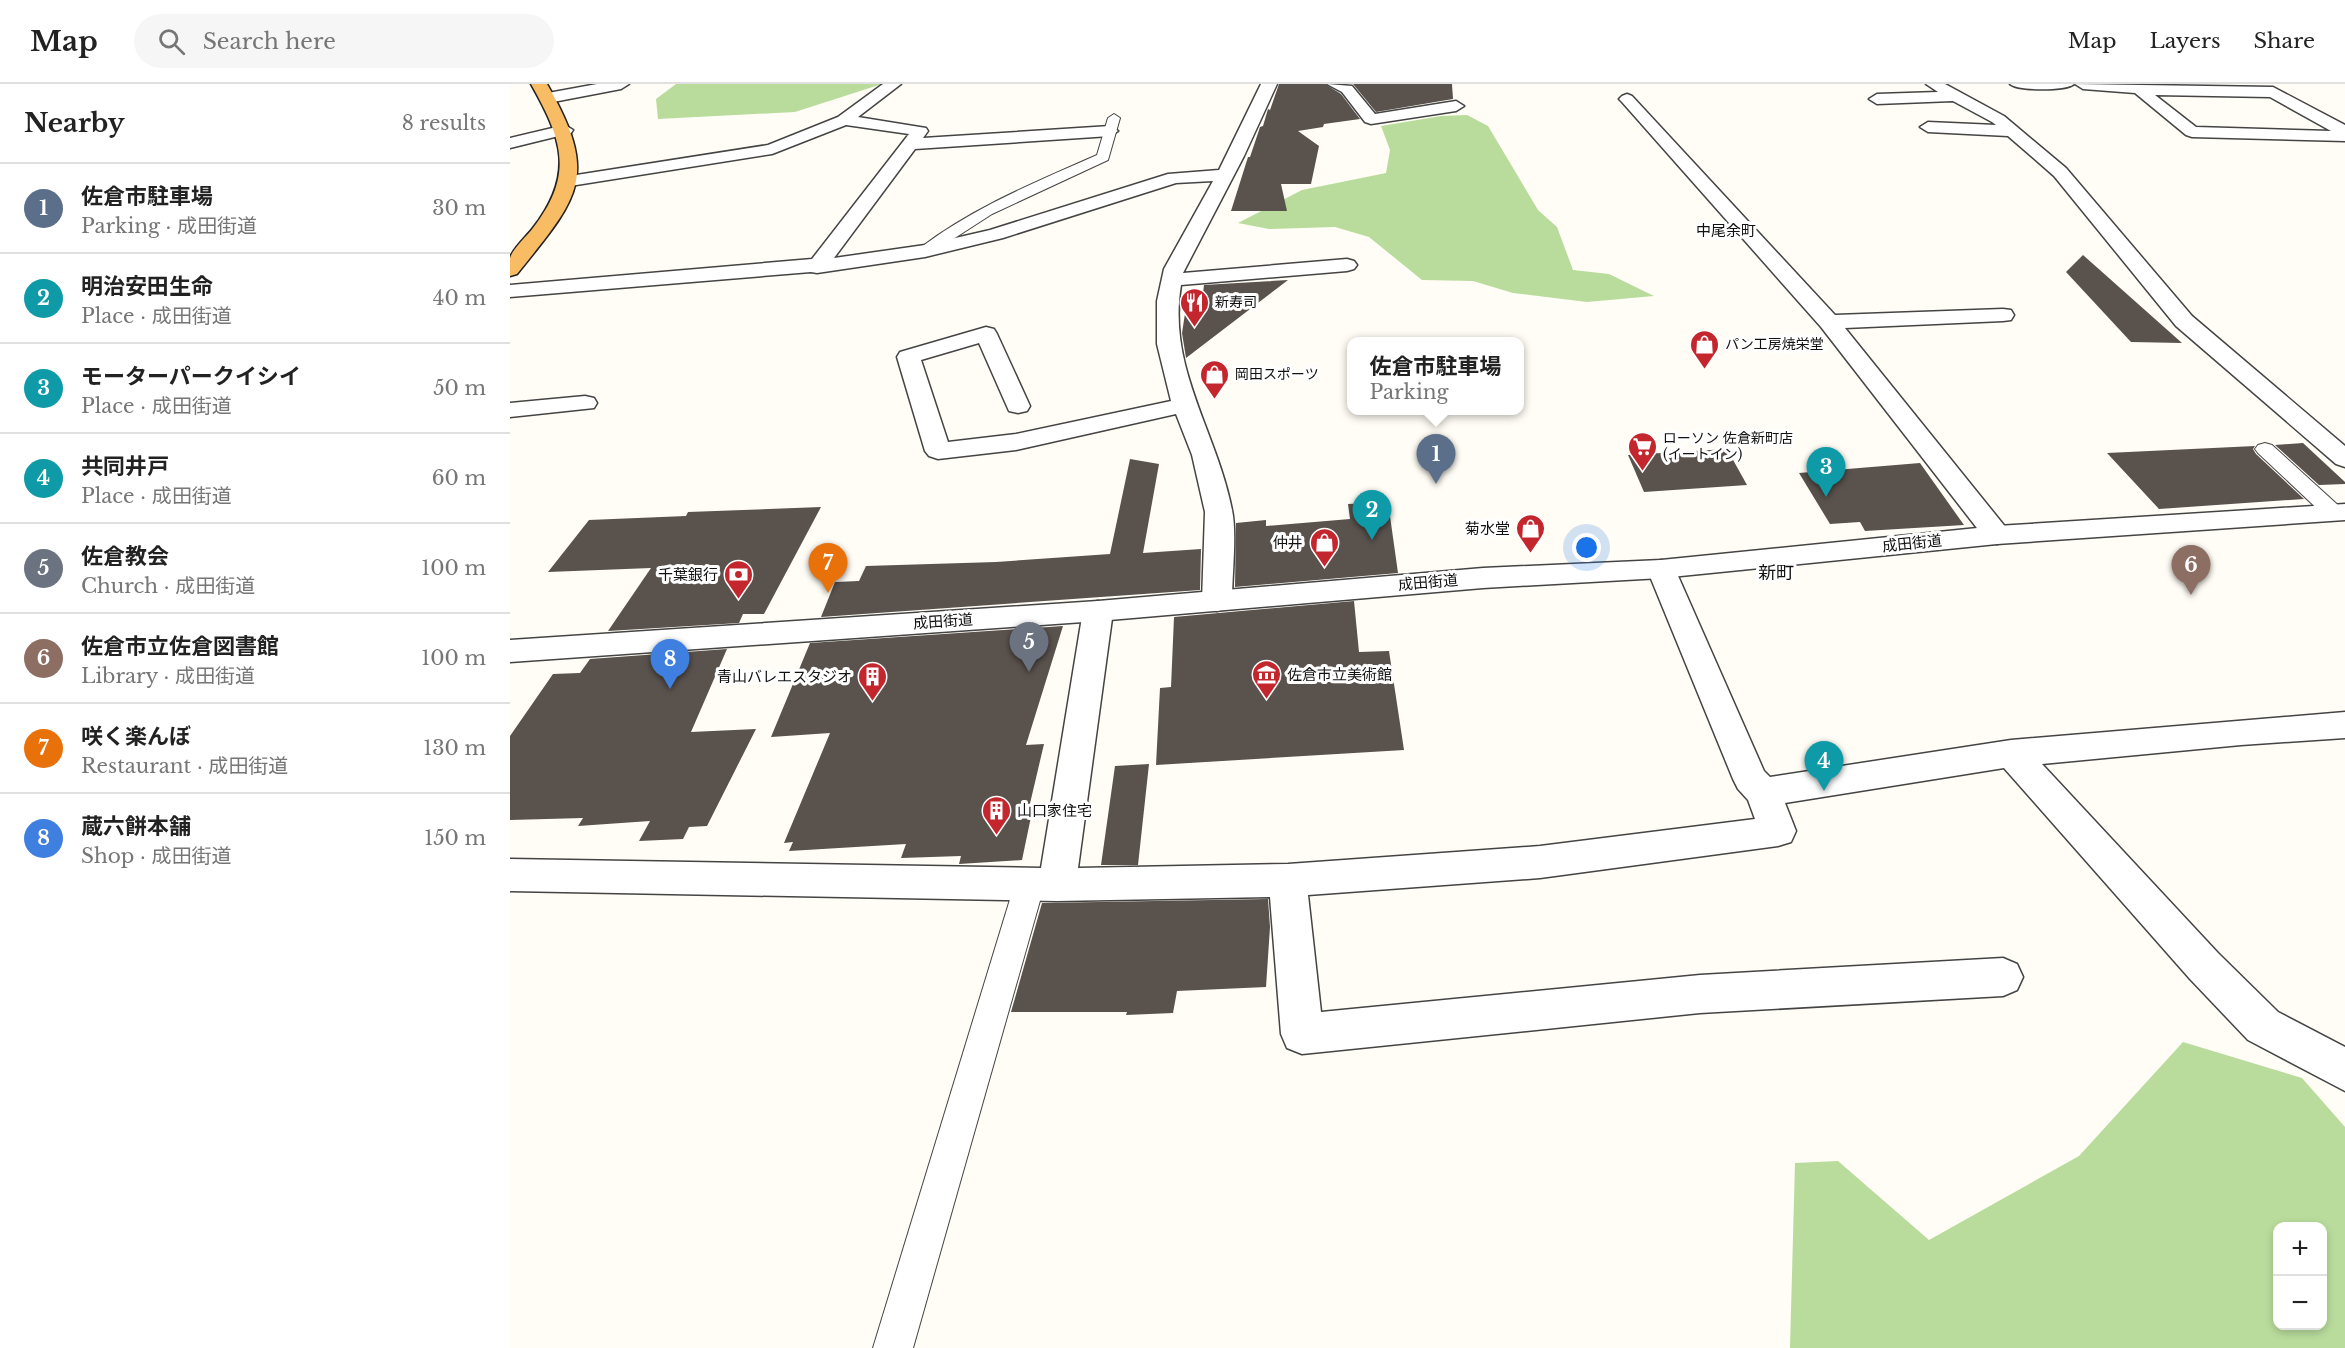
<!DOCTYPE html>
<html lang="en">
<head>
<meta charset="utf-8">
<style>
  :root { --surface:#fff; --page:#f6f6f6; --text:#222; --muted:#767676; --line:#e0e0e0; --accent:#0b8043 }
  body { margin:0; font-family:"Libre Baskerville","Noto Sans JP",serif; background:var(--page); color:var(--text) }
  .controls { position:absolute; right:18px; bottom:18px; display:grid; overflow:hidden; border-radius:12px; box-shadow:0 3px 9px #0003 }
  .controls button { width:54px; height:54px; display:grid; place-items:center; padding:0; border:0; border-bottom:2px solid var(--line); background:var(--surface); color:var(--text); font:30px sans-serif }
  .you { position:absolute; left:1077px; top:464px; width:21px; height:21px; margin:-15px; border:4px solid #fff; border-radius:50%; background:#1a73e8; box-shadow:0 0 0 9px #1a73e833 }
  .badge { display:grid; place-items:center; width:39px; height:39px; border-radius:50%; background:var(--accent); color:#fff; font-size:20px; font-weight:700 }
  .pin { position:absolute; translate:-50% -50px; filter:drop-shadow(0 2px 3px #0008) }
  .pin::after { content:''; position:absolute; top:32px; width:21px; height:18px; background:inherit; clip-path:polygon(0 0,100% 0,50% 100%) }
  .popup { position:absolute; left:837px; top:253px; width:177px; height:78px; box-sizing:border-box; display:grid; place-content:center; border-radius:12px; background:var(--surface); filter:drop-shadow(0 2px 4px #0005); font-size:20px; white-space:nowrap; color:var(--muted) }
  .popup b { font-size:22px; color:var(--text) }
  .popup::after { content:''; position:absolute; left:50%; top:100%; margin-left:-12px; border:12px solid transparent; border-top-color:var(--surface) }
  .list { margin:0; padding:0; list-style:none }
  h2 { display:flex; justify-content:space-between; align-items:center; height:78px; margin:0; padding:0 24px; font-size:26px }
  h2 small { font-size:20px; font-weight:400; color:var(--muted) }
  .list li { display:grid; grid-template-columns:39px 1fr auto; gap:18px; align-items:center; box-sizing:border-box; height:90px; padding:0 24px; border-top:2px solid var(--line) }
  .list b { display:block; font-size:22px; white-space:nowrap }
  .list p { margin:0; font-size:20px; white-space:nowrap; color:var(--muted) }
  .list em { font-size:20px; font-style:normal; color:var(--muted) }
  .icon { flex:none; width:33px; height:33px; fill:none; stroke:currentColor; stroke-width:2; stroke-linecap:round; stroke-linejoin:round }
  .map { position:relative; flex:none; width:1835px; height:1264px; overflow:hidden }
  header { display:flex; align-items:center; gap:36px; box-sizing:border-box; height:84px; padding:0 30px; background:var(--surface); border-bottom:2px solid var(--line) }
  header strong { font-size:28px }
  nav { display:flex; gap:33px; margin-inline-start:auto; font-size:21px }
  .search { width:420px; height:54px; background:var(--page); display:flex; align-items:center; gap:15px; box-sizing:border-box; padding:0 21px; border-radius:33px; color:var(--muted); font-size:22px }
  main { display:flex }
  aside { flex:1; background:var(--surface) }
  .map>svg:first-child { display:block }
</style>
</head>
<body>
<header>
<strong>Map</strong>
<div class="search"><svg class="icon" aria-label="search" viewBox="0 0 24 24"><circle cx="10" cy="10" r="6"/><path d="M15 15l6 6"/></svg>Search here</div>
<nav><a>Map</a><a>Layers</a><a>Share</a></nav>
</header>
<main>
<aside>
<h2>Nearby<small>8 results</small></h2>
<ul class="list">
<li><span class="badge" style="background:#5c6f8a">1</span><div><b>佐倉市駐車場</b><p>Parking · 成田街道</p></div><em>30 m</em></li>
<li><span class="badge" style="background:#0f9aa8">2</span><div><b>明治安田生命</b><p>Place · 成田街道</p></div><em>40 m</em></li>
<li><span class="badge" style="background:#0f9aa8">3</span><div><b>モーターパークイシイ</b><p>Place · 成田街道</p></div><em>50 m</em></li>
<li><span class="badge" style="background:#0f9aa8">4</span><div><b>共同井戸</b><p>Place · 成田街道</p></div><em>60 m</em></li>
<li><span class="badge" style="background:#6b7280">5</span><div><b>佐倉教会</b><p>Church · 成田街道</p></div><em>100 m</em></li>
<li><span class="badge" style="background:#8d6e63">6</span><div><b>佐倉市立佐倉図書館</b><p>Library · 成田街道</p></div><em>100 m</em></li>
<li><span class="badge" style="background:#e8710a">7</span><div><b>咲く楽んぼ</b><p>Restaurant · 成田街道</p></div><em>130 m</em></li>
<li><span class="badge" style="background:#3f7fe0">8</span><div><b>蔵六餅本舗</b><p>Shop · 成田街道</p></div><em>150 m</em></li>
</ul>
</aside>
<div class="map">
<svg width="1835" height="1264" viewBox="0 0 1835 1264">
  <rect width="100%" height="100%" fill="#fffdf5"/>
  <!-- forest -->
  <g fill="#b9dc9c" fill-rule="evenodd">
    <polygon points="166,0 372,0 285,28 148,35 146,15"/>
    <polygon points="957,31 978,42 1028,126 1047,143 1063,186 1099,190 1144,212 1077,218 1003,209 963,197 912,196 859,153 825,143 759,145 728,139 792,106 876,89 880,66 871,42 931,32"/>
    <path d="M 1673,958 L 1792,994 L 1835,1043 L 1835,1264 L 1280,1264 L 1285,1079 L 1328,1077 L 1419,1156 L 1569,1072 ZM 1812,1142 L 1812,1242 L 1768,1242 L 1768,1142 Z"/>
  </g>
  <!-- building -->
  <g fill="#5a524d">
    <polygon points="769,0 815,0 831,10 850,35 814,40 813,43 788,47 809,62 801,100 771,100 777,127 721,127 738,73 740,73 750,43 753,42 758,25 760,26"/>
    <polygon points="843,0 942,0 943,15 866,28"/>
    <polygon points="1573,171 1672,259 1621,258 1556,188"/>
    <polygon points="778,196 676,274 672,249 678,210 693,209 694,201"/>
    <polygon points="1793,359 1835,398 1835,400 1809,401 1765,361"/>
    <polygon points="1745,362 1743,365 1746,370 1794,415 1649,425 1597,369"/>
    <polygon points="1217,365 1237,401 1134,408 1118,371"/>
    <polygon points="620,375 649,380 633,469 691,465 690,506 311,533 325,498 349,497 356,482 486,478 600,470"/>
    <polygon points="1410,379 1454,441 1355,447 1350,438 1320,440 1289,389"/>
    <polygon points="878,418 888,489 725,503 726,439 756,436 756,442 840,435 838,420"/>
    <polygon points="311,423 254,530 233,530 229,539 98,547 141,484 38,488 79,436 176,432 178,428"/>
    <polygon points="844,517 849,568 879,567 894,666 646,681 650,604 661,603 664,533"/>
    <polygon points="553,542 516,661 534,660 518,728 522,728 512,776 449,780 451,772 391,774 396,760 279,767 283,758 274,759 320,649 261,653 300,559"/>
    <polygon points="217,565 181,648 246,645 197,742 179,743 173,755 129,757 140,737 68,742 73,734 0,736 0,652 43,590 70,589 80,575"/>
    <polygon points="639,680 628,781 591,781 605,682"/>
    <polygon points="758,815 760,843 756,903 667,907 663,929 616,931 617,928 501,928 532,819"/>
  </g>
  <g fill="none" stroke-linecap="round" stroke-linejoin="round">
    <defs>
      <g id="service">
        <path d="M 604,30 L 610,34 L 598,76 L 482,130 L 420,170 L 410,170 L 407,167 L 410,164 C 464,123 526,98 587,71 L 598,34 Z"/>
        <polygon points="1755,359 1762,361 1830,423 1834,428 1830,433 1823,435 1816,433 1748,369 1745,365 1748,361"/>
        <polygon points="520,786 530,790 535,799 403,1264 363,1264 505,799 510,790"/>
      </g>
      <g id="minor">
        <polygon points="87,0 119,0 111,5 38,19 30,14 38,9"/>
        <path d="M 373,0 L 391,0 L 348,33 L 416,44 L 418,47 L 413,54 L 600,42 L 608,47 L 600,52 L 405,65 L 324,174 L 415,161 L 480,146 L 658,90 L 709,86 L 751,0 L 767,0 L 734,72 L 673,189 L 837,175 L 844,177 L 847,181 L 844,185 L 837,187 L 671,201 C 657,284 707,348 722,426 C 727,449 722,492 722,517 L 718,524 L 707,527 L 696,524 L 692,517 L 695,428 L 682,371 L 666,330 L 506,366 L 428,375 L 419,372 L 415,367 L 387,273 L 390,268 L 476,243 L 484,245 L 487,250 L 520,322 L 517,327 L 508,329 L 499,327 L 469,259 L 411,276 L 438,358 L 506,350 L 661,317 L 647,260 L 647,217 L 654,185 L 703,97 L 666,99 L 493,154 L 415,173 L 307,189 L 301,188 L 0,213 L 0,201 L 302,175 L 399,50 L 336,41 L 262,70 L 60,102 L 54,101 L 51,97 L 54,93 L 60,92 L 258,61 L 328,33 Z"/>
        <polygon points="817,0 842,2 865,30 946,17 954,22 946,27 861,40 855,38 832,8"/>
        <polygon points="1416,0 1435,0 1494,32 1556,84 1682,232 1835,362 1835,383 1826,380 1666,242 1544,92 1498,52 1418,48 1410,43 1418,38 1486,41 1482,38 1443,17 1367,20 1359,15 1367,10 1428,8"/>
        <path d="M 1500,0 L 1564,0 C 1556,7 1508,7 1500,0 Z"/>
        <path d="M 1565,0 L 1763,3 L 1835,41 L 1835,57 L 1682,53 L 1676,51 L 1625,9 L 1573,5 ZM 1645,11 L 1760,13 L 1821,47 L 1686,43 Z"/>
        <polygon points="1117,10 1122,12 1325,231 1493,225 1501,226 1504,231 1501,236 1493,237 1335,244 1497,445 1501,451 1497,457 1487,460 1477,457 1311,243 1112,18 1109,15 1112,12"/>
        <polygon points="55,41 63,46 61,49 0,64 0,54"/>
        <polygon points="75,312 84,314 87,319 84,324 0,333 0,319"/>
        <polygon points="1151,476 1161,478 1165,485 1254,687 1260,693 1501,656 1835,628 1835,654 1731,661 1532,680 1708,869 1768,928 1835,963 1835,1007 1738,956 1680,895 1494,684 1275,719 1286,747 1281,758 1268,762 1030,794 798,811 811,928 1190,891 1493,874 1507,880 1513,893 1507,906 1493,912 1190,929 792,970 777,964 771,950 760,813 547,817 0,807 0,775 531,784 573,527 577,520 588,517 599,520 603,527 568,784 778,780 1030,762 1245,735 1238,716 1228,705 1223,695 1137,485 1141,478"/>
      </g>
      <polygon id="tertiary" points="1835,420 1835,436 1487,460 1151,494 973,504 588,537 0,578 0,556 588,517 973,484 1151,476 1487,442"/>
      <path id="trunk" d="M 21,0 L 37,0 C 90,93 69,113 7,190 L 0,192 C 0,187 0,179 0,174 C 3,164 17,152 23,144 C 65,90 52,55 21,0 Z"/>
    </defs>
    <!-- service casing -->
    <use href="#service" stroke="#444" stroke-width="2"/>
    <!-- minor casing -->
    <use href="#minor" stroke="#444" stroke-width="3"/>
    <!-- tertiary casing -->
    <use href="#tertiary" stroke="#444" stroke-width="3"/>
    <!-- trunk casing -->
    <use href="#trunk" stroke="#222" stroke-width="3"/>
    <!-- service -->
    <use href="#service" fill="#fff" fill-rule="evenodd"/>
    <!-- minor -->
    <use href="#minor" fill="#fff" fill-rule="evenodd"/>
    <!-- tertiary -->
    <use href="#tertiary" fill="#fff" fill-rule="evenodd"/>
    <!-- trunk -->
    <use href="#trunk" fill="#f7bc64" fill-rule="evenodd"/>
  </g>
  <!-- icons -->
  <defs>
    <symbol id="restaurant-pin" viewBox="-11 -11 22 30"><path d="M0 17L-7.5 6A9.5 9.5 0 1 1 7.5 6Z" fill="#c4262e" stroke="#fff"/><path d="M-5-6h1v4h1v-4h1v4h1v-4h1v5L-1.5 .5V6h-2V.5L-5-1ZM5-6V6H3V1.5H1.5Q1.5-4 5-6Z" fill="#fff"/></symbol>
    <symbol id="shop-pin" viewBox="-11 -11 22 30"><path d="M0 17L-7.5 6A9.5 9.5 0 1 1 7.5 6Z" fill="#c4262e" stroke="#fff"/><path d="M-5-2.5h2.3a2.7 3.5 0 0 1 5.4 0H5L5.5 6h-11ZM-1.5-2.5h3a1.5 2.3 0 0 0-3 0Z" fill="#fff"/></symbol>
    <symbol id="supermarket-pin" viewBox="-11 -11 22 30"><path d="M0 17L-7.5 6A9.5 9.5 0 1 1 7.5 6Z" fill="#c4262e" stroke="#fff"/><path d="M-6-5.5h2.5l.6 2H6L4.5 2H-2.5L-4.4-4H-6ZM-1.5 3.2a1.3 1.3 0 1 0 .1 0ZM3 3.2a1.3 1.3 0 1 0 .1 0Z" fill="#fff"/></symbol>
    <symbol id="bank-pin" viewBox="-11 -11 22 30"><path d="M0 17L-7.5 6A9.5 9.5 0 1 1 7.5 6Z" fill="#c4262e" stroke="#fff"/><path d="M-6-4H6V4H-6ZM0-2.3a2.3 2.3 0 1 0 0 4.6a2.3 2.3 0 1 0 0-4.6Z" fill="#fff"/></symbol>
    <symbol id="museum-pin" viewBox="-11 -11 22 30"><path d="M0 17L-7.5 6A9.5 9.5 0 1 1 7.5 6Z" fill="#c4262e" stroke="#fff"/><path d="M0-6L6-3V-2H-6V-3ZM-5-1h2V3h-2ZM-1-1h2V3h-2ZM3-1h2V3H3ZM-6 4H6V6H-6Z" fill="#fff"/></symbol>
    <symbol id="building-pin" viewBox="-11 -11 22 30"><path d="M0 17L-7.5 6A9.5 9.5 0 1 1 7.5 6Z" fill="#c4262e" stroke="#fff"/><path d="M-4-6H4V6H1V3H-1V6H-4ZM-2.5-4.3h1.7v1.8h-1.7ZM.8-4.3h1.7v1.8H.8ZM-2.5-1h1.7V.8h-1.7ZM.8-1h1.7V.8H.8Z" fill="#fff"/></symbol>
  </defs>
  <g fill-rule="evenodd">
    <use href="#restaurant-pin" x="668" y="202" width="33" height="45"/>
    <use href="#shop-pin" x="1178" y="244" width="33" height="45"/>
    <use href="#shop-pin" x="688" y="274" width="33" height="45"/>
    <use href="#supermarket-pin" x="1116" y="346" width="33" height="45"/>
    <use href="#shop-pin" x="1004" y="428" width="33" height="45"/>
    <use href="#shop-pin" x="798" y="442" width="33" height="45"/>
    <use href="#bank-pin" x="212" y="474" width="33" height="45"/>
    <use href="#museum-pin" x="740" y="574" width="33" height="45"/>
    <use href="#building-pin" x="346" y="576" width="33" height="45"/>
    <use href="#building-pin" x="470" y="710" width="33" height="45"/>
  </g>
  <g text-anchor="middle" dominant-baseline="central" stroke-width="6" stroke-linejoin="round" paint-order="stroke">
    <!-- far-poi labels -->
    <g font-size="14" fill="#111" stroke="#fff" text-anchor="start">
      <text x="705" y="218">新寿司</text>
      <text x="1215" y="260">パン工房焼栄堂</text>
      <text x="725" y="290">岡田スポーツ</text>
      <text x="1153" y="354">ローソン 佐倉新町店<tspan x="1153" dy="16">(イートイン)</tspan></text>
    </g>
    <!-- far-quarter labels -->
    <g font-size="15" fill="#111" stroke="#fff">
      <text x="1216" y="146">中尾余町</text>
    </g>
    <!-- poi labels -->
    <g font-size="15" fill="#111" stroke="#fff" text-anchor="end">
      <text x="1000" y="444">菊水堂</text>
      <text x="793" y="458">仲井</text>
      <text x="208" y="490">千葉銀行</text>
      <text x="777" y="590" text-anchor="start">佐倉市立美術館</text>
      <text x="342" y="592">青山バレエスタジオ</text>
      <text x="507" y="726" text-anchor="start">山口家住宅</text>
    </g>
    <!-- street labels -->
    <g font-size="15" fill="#111" stroke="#fff">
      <text transform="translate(1402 459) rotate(-6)">成田街道</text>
      <text transform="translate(918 498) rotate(-5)">成田街道</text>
      <text transform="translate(433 537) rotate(-4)">成田街道</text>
    </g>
    <!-- quarter labels -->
    <g font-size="18" fill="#111" stroke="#fff">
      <text x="1266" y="489">新町</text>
    </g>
  </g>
</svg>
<div class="controls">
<button>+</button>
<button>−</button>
</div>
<div class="you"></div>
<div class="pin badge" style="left:926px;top:400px;background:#5c6f8a">1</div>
<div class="popup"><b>佐倉市駐車場</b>Parking</div>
<div class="pin badge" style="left:862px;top:456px;background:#0f9aa8">2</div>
<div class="pin badge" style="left:1316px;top:413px;background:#0f9aa8">3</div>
<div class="pin badge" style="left:1314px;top:707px;background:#0f9aa8">4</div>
<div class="pin badge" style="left:519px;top:588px;background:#6b7280">5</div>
<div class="pin badge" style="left:1681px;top:511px;background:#8d6e63">6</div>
<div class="pin badge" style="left:318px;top:509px;background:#e8710a">7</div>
<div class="pin badge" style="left:160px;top:605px;background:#3f7fe0">8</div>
</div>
</main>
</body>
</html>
